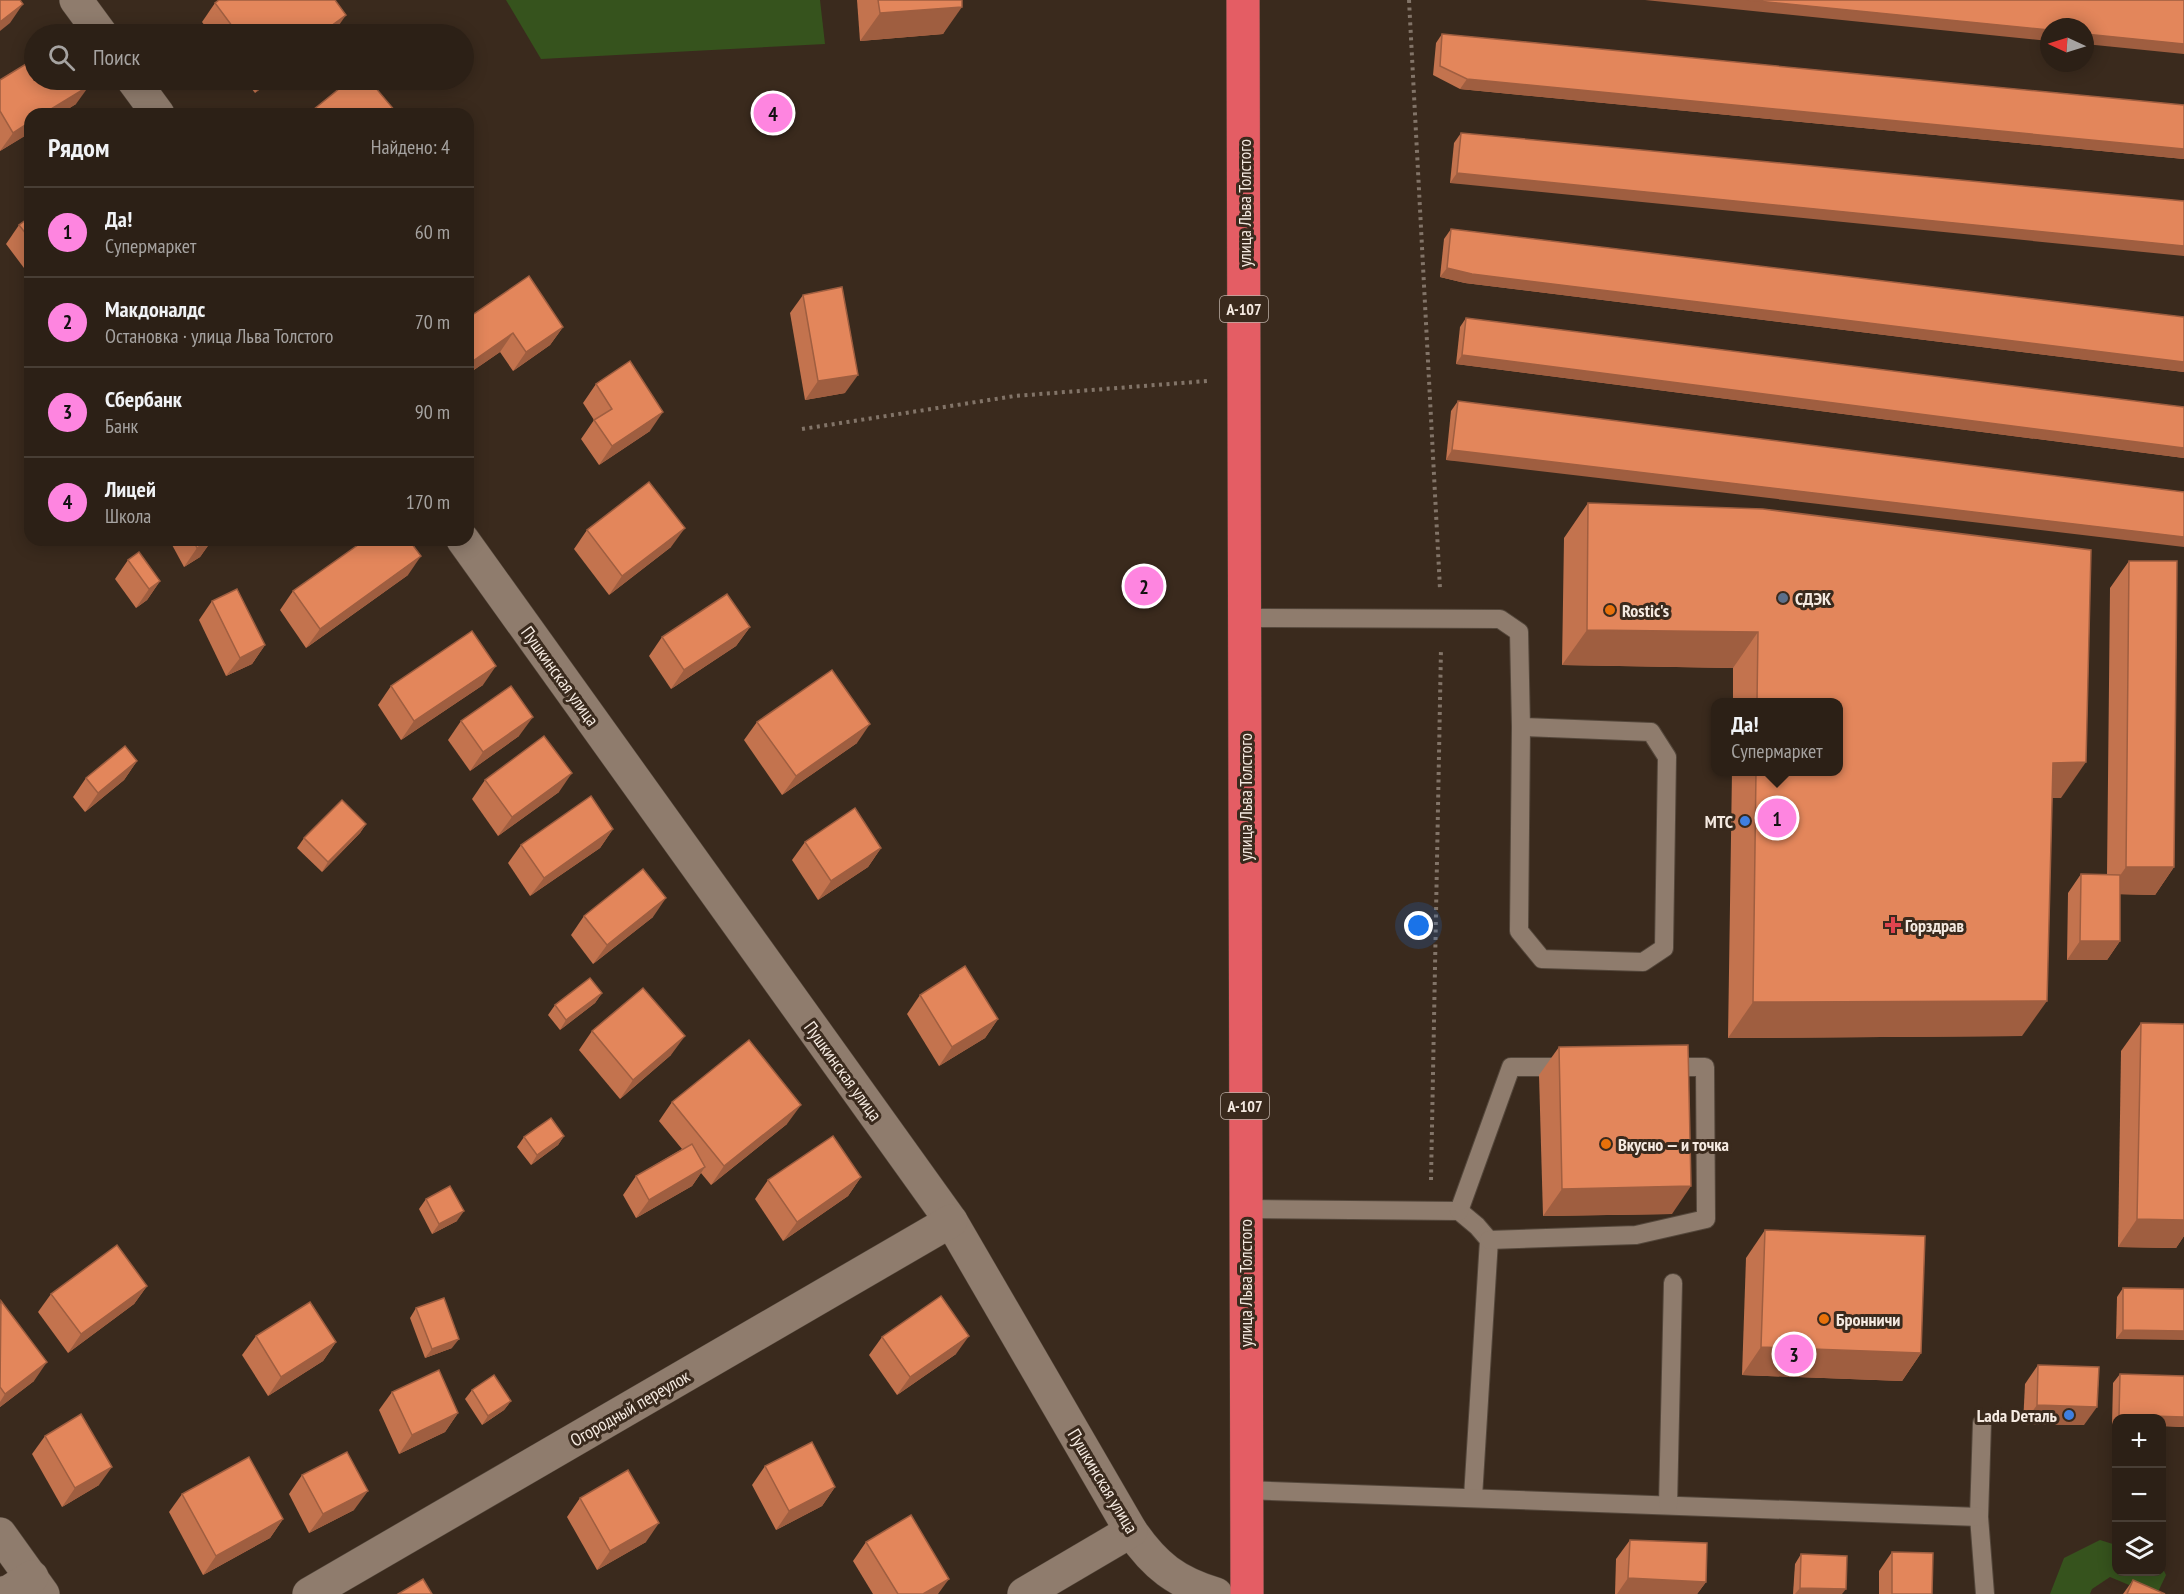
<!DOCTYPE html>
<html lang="ru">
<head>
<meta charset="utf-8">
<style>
  :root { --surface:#2c2016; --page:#382d23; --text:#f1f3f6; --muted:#a6a3a1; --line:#483e35; --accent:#fe85e0 }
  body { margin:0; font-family:"PT Sans Narrow",sans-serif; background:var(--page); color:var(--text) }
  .controls { position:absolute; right:18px; bottom:18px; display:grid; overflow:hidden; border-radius:12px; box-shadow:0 3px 15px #0003 }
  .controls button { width:54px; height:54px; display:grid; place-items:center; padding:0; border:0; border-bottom:2px solid var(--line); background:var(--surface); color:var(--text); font:30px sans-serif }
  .compass { position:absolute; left:2040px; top:18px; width:54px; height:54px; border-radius:50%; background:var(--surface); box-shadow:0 3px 15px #0003; rotate:274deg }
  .you { position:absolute; left:1419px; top:926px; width:21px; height:21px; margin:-15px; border:4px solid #fff; border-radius:50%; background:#1a73e8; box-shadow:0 0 0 9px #1a73e833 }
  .badge { display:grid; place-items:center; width:39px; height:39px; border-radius:50%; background:var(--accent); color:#111; font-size:20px; font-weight:700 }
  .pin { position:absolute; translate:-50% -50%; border:3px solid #fff; box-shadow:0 2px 6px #0006 }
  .popup { position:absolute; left:1711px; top:698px; width:132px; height:78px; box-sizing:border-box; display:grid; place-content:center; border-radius:12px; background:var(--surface); filter:drop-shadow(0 2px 4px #0005); font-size:20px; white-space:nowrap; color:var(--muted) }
  .popup b { font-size:22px; color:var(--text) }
  .popup::after { content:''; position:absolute; left:50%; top:100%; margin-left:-12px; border:12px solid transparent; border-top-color:var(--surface) }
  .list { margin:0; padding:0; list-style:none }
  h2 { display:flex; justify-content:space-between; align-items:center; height:78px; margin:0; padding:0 24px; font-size:26px }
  h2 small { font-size:20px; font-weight:400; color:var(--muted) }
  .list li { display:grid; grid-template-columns:39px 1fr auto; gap:18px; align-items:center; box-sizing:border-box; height:90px; padding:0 24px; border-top:2px solid var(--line) }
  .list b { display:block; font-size:22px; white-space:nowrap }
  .list p { margin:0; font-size:20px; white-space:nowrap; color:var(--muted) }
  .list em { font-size:20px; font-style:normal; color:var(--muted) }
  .icon { flex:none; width:33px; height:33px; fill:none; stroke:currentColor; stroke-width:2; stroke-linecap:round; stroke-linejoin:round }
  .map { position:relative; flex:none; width:2184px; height:1594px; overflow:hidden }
  .search { position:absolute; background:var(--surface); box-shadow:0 3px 15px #0003; left:24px; top:24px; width:450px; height:66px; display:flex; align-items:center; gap:15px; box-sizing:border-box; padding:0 21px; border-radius:33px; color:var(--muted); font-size:22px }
  .panel { position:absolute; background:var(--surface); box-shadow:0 3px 15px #0003; left:24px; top:108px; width:450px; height:438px; border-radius:18px }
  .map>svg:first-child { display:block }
</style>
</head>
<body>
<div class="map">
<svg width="2184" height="1594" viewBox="0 0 2184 1594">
  <rect width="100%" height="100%" fill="#3a2a1d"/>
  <!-- green -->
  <g fill="#36531d">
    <polygon points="506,0 820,0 825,44 541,59"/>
    <polygon points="2100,1540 2116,1545 2116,1572 2162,1572 2162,1567 2166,1575 2157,1594 2141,1590 2110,1577 2092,1589 2090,1594 2050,1594 2064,1558"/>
  </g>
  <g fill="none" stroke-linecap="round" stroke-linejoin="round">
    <defs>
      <g id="lane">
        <polyline points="1245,618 1500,619 1519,632 1521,727 1519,931 1542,959 1643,962 1664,948 1667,757 1651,732 1521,727"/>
        <polyline points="1245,1209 1459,1211 1477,1226 1489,1240 1473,1497"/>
        <polyline points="1459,1211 1511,1067 1569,1067"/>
        <polyline points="1489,1240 1636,1235 1706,1219 1705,1067 1665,1067"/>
        <polyline points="1982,1423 1979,1517 1985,1594"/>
        <polyline points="1245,1490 1979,1517"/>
        <polyline points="1668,1505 1673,1283"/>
      </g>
      <g id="street">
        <polyline points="76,0 101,34"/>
        <polyline points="133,80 158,114"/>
        <path d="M 463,540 L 951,1221 L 1131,1531 C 1155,1566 1176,1582 1216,1594"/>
        <polyline points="0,1534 43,1594"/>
        <polyline points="0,1594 10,1591 32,1577"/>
        <polyline points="309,1594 951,1221"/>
        <polyline points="1024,1594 1131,1531"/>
      </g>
      <polyline id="highway" points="1243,0 1247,1594"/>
    </defs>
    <!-- lane casing -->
    <use href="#lane" stroke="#54473b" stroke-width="20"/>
    <!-- street casing -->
    <use href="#street" stroke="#54473b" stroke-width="34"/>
    <!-- highway casing -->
    <use href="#highway" stroke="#54473b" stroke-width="34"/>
    <!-- path -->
    <g stroke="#827468" stroke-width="4" stroke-dasharray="3 4.5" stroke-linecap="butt">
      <polyline points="1409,0 1440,589"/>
      <polyline points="802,429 1015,396 1207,381"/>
      <polyline points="1431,1180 1441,648"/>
    </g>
    <!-- lane -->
    <use href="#lane" stroke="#8f7c6d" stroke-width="18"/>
    <!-- street -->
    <use href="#street" stroke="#8f7c6d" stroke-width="33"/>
    <!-- highway -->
    <use href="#highway" stroke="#e45d64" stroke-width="33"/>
  </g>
  <!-- wall -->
  <g fill="#c3734e">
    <polygon points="857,0 962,0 943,34 860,41"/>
    <polygon points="215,3 333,34 211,34 202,22"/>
    <polygon points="1442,34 2184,105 2184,159 1460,89 1433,75 1436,43"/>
    <polygon points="0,80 76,104 0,151"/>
    <polygon points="245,80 272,80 255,93"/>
    <polygon points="1461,133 2184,201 1450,183 1454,143"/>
    <polygon points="30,217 30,276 6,244 19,225"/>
    <polygon points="1451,229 2184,317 2184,372 1465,283 1440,277 1444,239"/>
    <polygon points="803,295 845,393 805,400 790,313"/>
    <polygon points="468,318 563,327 550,345 513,371 500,352 468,374"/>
    <polygon points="1466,318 2184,407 2184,458 1456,364 1460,327"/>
    <polygon points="596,384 650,431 599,465 581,439 594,420 583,403"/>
    <polygon points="1458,401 2184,492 1446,460 1451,411"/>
    <polygon points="1588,503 2061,798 2052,798 2022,1036 1728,1038 1732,771 1839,771 1839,702 1733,702 1733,668 1562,665 1564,538"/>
    <polygon points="587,530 671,547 609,595 574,549"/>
    <polygon points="173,540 212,540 200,557 184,567 171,543"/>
    <polygon points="128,560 160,581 147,600 136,608 115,579"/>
    <polygon points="2129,561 2174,867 2155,895 2120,894 2120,941 2107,960 2067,960 2068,893 2081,874 2107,875 2110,588"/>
    <polygon points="408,575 306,648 280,610 293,591"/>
    <polygon points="212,601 265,645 252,664 226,676 199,620"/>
    <polygon points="750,627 736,646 671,689 649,656 662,637"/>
    <polygon points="483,685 401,740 378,705 391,686"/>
    <polygon points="461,721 519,736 470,771 448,740"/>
    <polygon points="757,722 857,743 782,795 744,740"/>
    <polygon points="137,761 124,780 85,812 73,797 86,778"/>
    <polygon points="485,780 559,792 498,836 472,799"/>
    <polygon points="366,824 360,833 322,872 297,848 304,838"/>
    <polygon points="613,829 600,848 530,896 508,863 521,845"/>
    <polygon points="805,842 881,848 868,867 818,900 792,860"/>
    <polygon points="584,916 653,917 593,964 571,935"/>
    <polygon points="602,993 595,1003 560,1030 548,1015 555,1005"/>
    <polygon points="920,995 998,1019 985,1038 939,1066 907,1014"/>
    <polygon points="2141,1023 2184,1024 2184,1236 2176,1248 2118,1247 2121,1051"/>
    <polygon points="592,1031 671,1055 620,1099 579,1050"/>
    <polygon points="1559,1047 1672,1214 1543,1216 1539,1075"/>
    <polygon points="672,1102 787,1124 711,1185 701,1173 692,1186 636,1218 623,1195 636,1176 682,1149 659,1121"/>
    <polygon points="564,1136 558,1145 531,1165 517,1147 524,1137"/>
    <polygon points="861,1177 848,1196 783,1241 755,1199 768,1180"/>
    <polygon points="426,1199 457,1221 432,1234 419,1209"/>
    <polygon points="1765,1230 1921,1353 1902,1381 1742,1375 1746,1258"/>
    <polygon points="147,1286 134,1304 68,1353 38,1312 51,1294"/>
    <polygon points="2123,1288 2184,1289 2116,1339 2117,1297"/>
    <polygon points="0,1302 34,1381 0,1407"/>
    <polygon points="416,1308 452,1348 425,1358 410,1318"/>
    <polygon points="256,1336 336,1342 323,1361 268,1396 242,1355"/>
    <polygon points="882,1337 956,1354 897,1395 869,1355"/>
    <polygon points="2038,1365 2084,1425 2023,1424 2025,1384"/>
    <polygon points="2120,1374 2184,1427 2162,1426 2162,1419 2116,1419 2116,1425 2112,1425 2113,1383"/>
    <polygon points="472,1390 511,1401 504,1410 482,1425 465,1399"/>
    <polygon points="392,1392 458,1413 445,1432 399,1454 379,1410"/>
    <polygon points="45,1436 99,1485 62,1507 32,1454"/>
    <polygon points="765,1466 835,1487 822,1506 776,1530 752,1485"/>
    <polygon points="302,1475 354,1510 309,1533 289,1494"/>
    <polygon points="182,1494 283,1519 270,1538 203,1575 169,1512"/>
    <polygon points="580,1498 646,1542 597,1570 567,1517"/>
    <polygon points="1630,1540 1706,1582 1697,1594 1615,1594 1616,1559"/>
    <polygon points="866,1542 938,1594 873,1594 853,1561"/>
    <polygon points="1892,1552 1932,1594 1879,1594 1879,1571"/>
    <polygon points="1801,1554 1842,1594 1793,1594 1795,1564"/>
    <polygon points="2133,1580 2165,1594 2123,1594"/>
  </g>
  <!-- shaded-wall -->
  <g fill="#9f5e40">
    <polygon points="1645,0 1747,0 2049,30 2049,41"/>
    <polygon points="23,4 10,23 0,31 0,22"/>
    <polygon points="962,7 943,34 860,41 880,13"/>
    <polygon points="346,15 333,34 320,34"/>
    <polygon points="2085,34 2184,44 2184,54 2085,44"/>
    <polygon points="1467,79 2184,149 2184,159 1460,89"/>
    <polygon points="264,80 272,80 255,93"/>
    <polygon points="89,86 76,104 60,114 43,114"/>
    <polygon points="30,122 30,133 0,151 13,133"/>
    <polygon points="1457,173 2184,246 2184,256 1450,183"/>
    <polygon points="1447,268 2184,362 2184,372 1465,283 1440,277"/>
    <polygon points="563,327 550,345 513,371 526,352"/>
    <polygon points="513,333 500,352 468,374 468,366 470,363"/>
    <polygon points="1462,355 2184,448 2184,458 1456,364"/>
    <polygon points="858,375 845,393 805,400 818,381"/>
    <polygon points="663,412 650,431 599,465 612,446"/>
    <polygon points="1452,450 2184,537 2184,547 1446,460"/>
    <polygon points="685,528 671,547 609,595 622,576"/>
    <polygon points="211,540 212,540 200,557 184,567 197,548"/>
    <polygon points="421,556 408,575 306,648 320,629"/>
    <polygon points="160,581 147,600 136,608 149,589"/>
    <polygon points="750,627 736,646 671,689 684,670"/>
    <polygon points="1587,630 1758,632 1733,668 1562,665"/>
    <polygon points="265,645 252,664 226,676 240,658"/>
    <polygon points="496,666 483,685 401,740 414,721"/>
    <polygon points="533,717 519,736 470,771 483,752"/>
    <polygon points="870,724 857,743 782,795 796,776"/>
    <polygon points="137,761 124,780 85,812 98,793"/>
    <polygon points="2086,762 2061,798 2028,798 2053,763"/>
    <polygon points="572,773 559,792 498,836 512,817"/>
    <polygon points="366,824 360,833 322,872 328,862"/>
    <polygon points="613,829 600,848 530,896 544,878"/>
    <polygon points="881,848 868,867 818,900 831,881"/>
    <polygon points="2126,867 2174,867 2155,895 2107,894"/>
    <polygon points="666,898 653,917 593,964 607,945"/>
    <polygon points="2080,941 2120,941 2107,960 2067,960"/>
    <polygon points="602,993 595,1003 560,1030 566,1020"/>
    <polygon points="2047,1001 2022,1036 1728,1038 1753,1002"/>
    <polygon points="998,1019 985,1038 939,1066 952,1047"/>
    <polygon points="685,1036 671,1055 620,1099 633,1080"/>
    <polygon points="801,1105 787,1124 711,1185 724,1166"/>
    <polygon points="564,1136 558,1145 531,1165 537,1155"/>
    <polygon points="705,1167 692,1186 636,1218 649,1200"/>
    <polygon points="861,1177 848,1196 783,1241 797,1222"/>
    <polygon points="1691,1186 1672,1214 1543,1216 1562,1189"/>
    <polygon points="464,1211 457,1221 432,1234 439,1224"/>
    <polygon points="2137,1219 2184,1220 2184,1236 2176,1248 2118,1247"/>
    <polygon points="147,1286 134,1304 68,1353 81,1334"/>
    <polygon points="2123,1330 2184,1331 2184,1340 2116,1339"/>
    <polygon points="969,1336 956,1354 897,1395 910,1377"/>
    <polygon points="459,1339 452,1348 425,1358 432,1349"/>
    <polygon points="336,1342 323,1361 268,1396 281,1377"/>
    <polygon points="1761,1347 1921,1353 1902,1381 1742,1375"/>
    <polygon points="47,1362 34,1381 0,1407 0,1402 5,1394"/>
    <polygon points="511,1401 504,1410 482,1425 488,1416"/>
    <polygon points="2037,1405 2097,1407 2084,1425 2023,1424"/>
    <polygon points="458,1413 445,1432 399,1454 412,1435"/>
    <polygon points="2119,1415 2184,1417 2184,1427 2162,1426 2162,1419 2116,1419 2116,1425 2112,1425"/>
    <polygon points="112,1467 99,1485 62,1507 75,1488"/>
    <polygon points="835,1487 822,1506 776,1530 789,1511"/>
    <polygon points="368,1491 354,1510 309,1533 323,1514"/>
    <polygon points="283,1519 270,1538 203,1575 216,1556"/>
    <polygon points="659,1523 646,1542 597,1570 610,1551"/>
    <polygon points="1628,1578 1706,1582 1697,1594 1617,1594"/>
    <polygon points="949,1579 938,1594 923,1594"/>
    <polygon points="1800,1588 1846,1589 1842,1594 1795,1594"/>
  </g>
  <!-- building -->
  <g fill="#e3865b" stroke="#9f5e40" stroke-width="1.5">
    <polygon points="0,0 20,0 23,4 0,22"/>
    <polygon points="219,0 335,0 346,15 320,34 238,34 215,3"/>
    <polygon points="878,0 962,0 962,7 880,13"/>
    <polygon points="1747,0 2184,0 2184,44 2085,34 2085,27 2049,27 2049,30"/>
    <polygon points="1442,34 2184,105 2184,149 1467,79 1440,66"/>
    <polygon points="34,59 34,80 85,80 89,86 43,114 30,114 30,122 13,133 0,111 0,80"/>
    <polygon points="350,80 369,80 396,112 393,114 308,114"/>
    <polygon points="1461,133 2184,201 2184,246 1457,173"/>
    <polygon points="30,217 30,239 19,225"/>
    <polygon points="1451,229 2184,317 2184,362 1472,274 1447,268"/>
    <polygon points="529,276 563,327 526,352 513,333 470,363 468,360 468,318"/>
    <polygon points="842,287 858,375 818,381 803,295"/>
    <polygon points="1466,318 2184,407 2184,448 1462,355"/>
    <polygon points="630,361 663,412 612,446 594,420 612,409 596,384"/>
    <polygon points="1458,401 2184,492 2184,537 1452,450"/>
    <polygon points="649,482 685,528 622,576 587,530"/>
    <polygon points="1588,503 1763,509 2091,550 2086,762 2053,763 2047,1001 1753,1002 1756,771 1839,771 1839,702 1757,702 1758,632 1587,630"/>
    <polygon points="193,540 211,540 197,548"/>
    <polygon points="365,540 409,540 421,556 320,629 293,591"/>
    <polygon points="139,552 160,581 149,589 128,560"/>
    <polygon points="2129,561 2177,561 2174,867 2126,867"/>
    <polygon points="237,589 265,645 240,658 212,601"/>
    <polygon points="727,594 750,627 684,670 662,637"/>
    <polygon points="472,631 496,666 414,721 391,686"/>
    <polygon points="832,670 870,724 796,776 757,722"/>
    <polygon points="511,686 533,717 483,752 461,721"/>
    <polygon points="544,736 572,773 512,817 485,780"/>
    <polygon points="125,746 137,761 98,793 86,778"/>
    <polygon points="591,796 613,829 544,878 521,845"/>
    <polygon points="342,800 366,824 328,862 304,838"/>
    <polygon points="855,808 881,848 831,881 805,842"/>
    <polygon points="643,869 666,898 607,945 584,916"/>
    <polygon points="2081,874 2120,875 2120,941 2080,941"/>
    <polygon points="965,966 998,1019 952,1047 920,995"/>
    <polygon points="590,978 602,993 566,1020 555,1005"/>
    <polygon points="643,988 685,1036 633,1080 592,1031"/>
    <polygon points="2141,1023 2184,1024 2184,1220 2137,1219"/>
    <polygon points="749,1040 801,1105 724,1166 672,1102"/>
    <polygon points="1688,1045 1691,1186 1562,1189 1559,1047"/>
    <polygon points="551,1118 564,1136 537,1155 524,1137"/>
    <polygon points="833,1136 861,1177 797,1222 768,1180"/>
    <polygon points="692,1144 705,1167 649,1200 636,1176"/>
    <polygon points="450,1186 464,1211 439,1224 426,1199"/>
    <polygon points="1765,1230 1925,1236 1921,1353 1761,1347"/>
    <polygon points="117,1245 147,1286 81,1334 51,1294"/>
    <polygon points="2123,1288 2184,1289 2184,1331 2123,1330"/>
    <polygon points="941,1296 969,1336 910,1377 882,1337"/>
    <polygon points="444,1298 459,1339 432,1349 416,1308"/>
    <polygon points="1,1301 47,1362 5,1394 0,1387"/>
    <polygon points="310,1302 336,1342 281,1377 256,1336"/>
    <polygon points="2038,1365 2099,1367 2097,1407 2037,1405"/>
    <polygon points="439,1370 458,1413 412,1435 392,1392"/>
    <polygon points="2120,1374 2184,1376 2184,1417 2119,1415"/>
    <polygon points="494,1375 511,1401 488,1416 472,1390"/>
    <polygon points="81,1414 112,1467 75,1488 45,1436"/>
    <polygon points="812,1442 835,1487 789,1511 765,1466"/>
    <polygon points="347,1452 368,1491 323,1514 302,1475"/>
    <polygon points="249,1457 283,1519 216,1556 182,1494"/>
    <polygon points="628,1470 659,1523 610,1551 580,1498"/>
    <polygon points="911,1515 949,1579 923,1594 898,1594 866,1542"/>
    <polygon points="1630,1540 1707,1543 1706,1582 1628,1578"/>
    <polygon points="1892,1552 1933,1553 1932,1594 1892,1594"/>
    <polygon points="1801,1554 1847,1556 1846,1589 1800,1588"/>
    <polygon points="423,1579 432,1594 398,1594"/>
    <polygon points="2133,1580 2165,1594 2127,1594"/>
  </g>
  <!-- markers -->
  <circle fill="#5c6f8a" stroke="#3a2a1d" stroke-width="2" cx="1783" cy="598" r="6"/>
  <g fill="#e8710a" stroke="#3a2a1d" stroke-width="2">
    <circle cx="1610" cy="610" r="6"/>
    <circle cx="1606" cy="1144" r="6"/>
    <circle cx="1824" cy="1319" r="6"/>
  </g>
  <g fill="#3f7fe0" stroke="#3a2a1d" stroke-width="2">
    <circle cx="1745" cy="821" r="6"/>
    <circle cx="2069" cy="1415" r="6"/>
  </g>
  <path fill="#e0444e" stroke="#3a2a1d" stroke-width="2" d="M1890 916h6v6h6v6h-6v6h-6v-6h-6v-6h6z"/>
  <g text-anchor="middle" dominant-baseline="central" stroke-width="6" stroke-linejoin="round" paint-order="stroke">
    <!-- shield labels -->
    <g fill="#3a2a1d" stroke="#bdb0a6" stroke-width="1.5">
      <rect x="1220" y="296" width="48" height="26" rx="4.5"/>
      <rect x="1221" y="1093" width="48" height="26" rx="4.5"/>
    </g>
    <g font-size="16" font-weight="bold" fill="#f5eae1">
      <text x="1244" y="309">А-107</text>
      <text x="1245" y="1106">А-107</text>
    </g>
    <!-- street labels -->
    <g font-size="18" fill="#f5eae1" stroke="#3a2a1d">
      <text transform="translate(1244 203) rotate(-90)">улица Льва Толстого</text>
      <text transform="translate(560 676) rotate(54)">Пушкинская улица</text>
      <text transform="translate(1245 797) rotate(-90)">улица Льва Толстого</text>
      <text transform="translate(843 1071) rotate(54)">Пушкинская улица</text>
      <text transform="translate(1245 1283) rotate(-90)">улица Льва Толстого</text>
      <text transform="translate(630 1408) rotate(-30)">Огородный переулок</text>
      <text transform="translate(1103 1481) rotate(59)">Пушкинская улица</text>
    </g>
    <!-- poi labels -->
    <g font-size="18" font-weight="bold" fill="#f5eae1" stroke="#3a2a1d" text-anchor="start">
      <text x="1795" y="598">СДЭК</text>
      <text x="1622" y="610">Rostic's</text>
      <text x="1733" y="821" text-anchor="end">МТС</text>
      <text x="1905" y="925">Горздрав</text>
      <text x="1618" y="1144">Вкусно — и точка</text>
      <text x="1836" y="1319">Бронничи</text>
      <text x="2057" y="1415" text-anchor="end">Lada Dеталь</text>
    </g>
  </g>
</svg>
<div class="controls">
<button>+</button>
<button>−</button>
<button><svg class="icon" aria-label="layers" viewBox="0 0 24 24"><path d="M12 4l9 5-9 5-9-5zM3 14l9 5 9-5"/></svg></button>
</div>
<svg class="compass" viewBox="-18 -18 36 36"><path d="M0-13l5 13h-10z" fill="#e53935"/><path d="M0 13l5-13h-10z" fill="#a6a3a1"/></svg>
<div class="you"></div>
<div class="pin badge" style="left:1777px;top:818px">1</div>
<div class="popup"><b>Да!</b>Супермаркет</div>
<div class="pin badge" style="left:1144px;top:586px">2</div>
<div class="pin badge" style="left:1794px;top:1354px">3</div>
<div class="pin badge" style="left:773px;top:113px">4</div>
<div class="search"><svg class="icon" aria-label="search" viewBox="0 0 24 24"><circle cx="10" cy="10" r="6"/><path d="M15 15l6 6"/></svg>Поиск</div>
<section class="panel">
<h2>Рядом<small>Найдено: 4</small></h2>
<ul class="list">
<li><span class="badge">1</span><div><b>Да!</b><p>Супермаркет</p></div><em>60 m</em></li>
<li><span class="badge">2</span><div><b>Макдоналдс</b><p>Остановка · улица Льва Толстого</p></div><em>70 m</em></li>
<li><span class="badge">3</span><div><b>Сбербанк</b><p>Банк</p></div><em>90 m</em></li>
<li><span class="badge">4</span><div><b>Лицей</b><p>Школа</p></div><em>170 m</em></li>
</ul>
</section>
</div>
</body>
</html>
